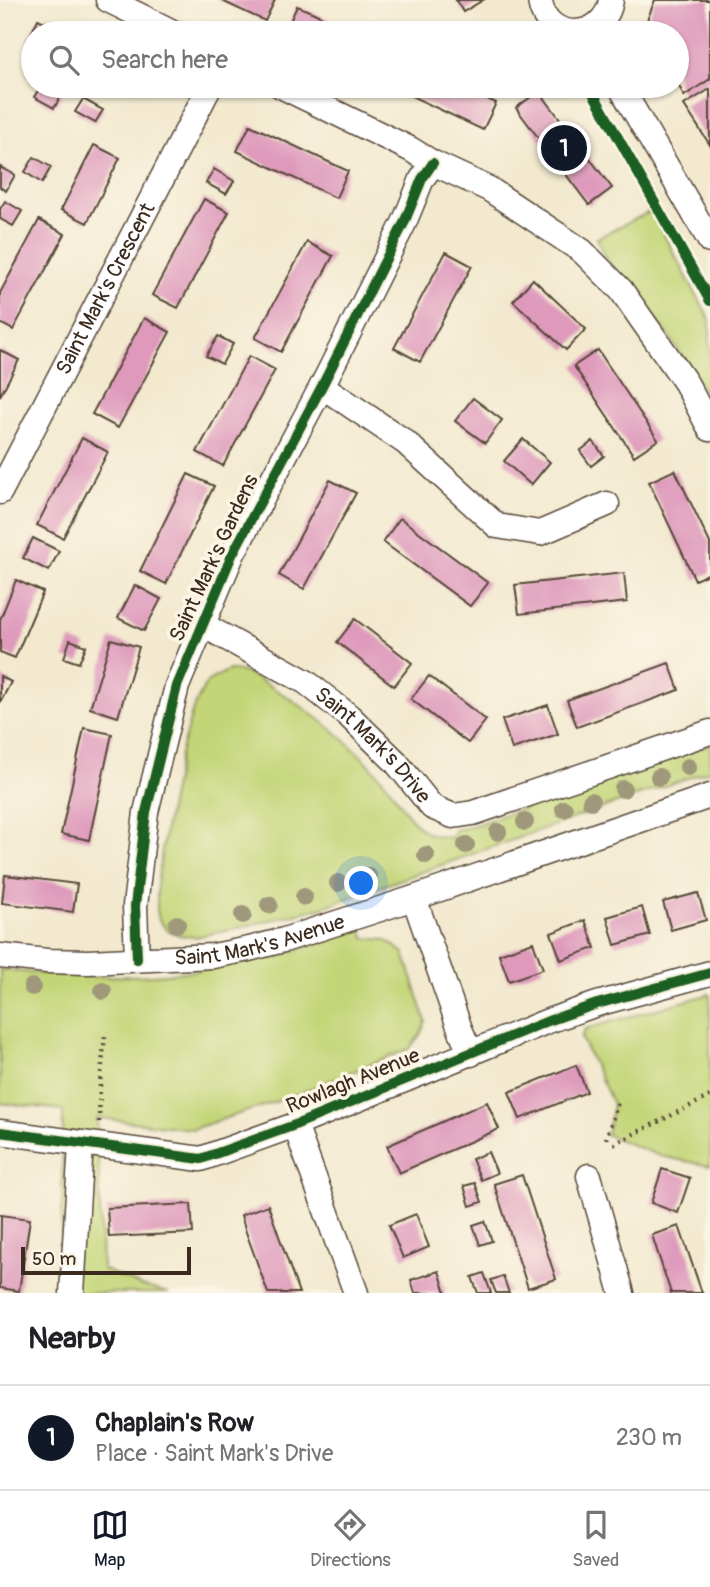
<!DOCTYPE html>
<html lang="en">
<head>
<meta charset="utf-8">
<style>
  :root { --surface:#fff; --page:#f2f2f2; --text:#202124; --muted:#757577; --line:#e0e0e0; --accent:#111827 }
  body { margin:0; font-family:Pangolin,sans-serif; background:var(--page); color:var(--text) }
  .scale { position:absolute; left:21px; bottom:18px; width:170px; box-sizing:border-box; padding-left:7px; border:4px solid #3b2a1e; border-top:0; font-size:19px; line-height:24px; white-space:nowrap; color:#3b2a1e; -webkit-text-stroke:5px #fcf5e5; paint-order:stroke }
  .you { position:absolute; left:362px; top:884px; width:24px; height:24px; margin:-18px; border:5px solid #fff; border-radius:50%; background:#1a73e8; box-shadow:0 0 0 10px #1a73e833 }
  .badge { display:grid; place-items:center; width:46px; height:46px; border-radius:50%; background:var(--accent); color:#fff; font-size:23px; font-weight:700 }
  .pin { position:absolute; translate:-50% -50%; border:4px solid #fff; box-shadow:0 2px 7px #0006 }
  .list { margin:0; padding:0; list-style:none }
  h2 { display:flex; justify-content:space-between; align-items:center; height:91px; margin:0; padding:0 28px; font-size:30px }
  h2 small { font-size:23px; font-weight:400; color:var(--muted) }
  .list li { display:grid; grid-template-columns:46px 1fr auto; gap:21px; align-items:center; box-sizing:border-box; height:105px; padding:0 28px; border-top:2px solid var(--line) }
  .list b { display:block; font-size:26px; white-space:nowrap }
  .list p { margin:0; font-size:23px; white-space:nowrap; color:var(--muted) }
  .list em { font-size:23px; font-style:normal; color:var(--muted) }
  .icon { flex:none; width:38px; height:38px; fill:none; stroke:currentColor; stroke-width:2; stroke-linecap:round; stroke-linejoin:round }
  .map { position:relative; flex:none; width:710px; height:1293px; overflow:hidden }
  .search { position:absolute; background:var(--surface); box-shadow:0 2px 5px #0004; left:21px; right:21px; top:21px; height:77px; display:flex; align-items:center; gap:18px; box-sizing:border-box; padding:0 24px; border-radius:38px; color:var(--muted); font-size:26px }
  .sheet { height:196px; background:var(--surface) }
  nav { display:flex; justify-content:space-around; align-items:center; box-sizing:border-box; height:98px; border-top:2px solid var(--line); background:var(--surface); font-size:19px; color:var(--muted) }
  nav a { display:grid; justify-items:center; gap:4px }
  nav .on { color:var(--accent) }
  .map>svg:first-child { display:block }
</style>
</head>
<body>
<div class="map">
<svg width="710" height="1293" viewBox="0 0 710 1293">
  <rect width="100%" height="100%" fill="#fcf5e5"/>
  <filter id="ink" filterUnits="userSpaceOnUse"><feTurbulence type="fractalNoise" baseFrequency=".0143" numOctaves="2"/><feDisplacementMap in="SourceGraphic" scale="14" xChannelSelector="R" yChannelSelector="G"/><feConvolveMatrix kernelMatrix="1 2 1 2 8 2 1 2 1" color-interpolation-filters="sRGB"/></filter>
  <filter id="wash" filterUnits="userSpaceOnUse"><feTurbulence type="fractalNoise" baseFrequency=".00686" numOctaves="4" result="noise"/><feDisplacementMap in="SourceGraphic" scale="28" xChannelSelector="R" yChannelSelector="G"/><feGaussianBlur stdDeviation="1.57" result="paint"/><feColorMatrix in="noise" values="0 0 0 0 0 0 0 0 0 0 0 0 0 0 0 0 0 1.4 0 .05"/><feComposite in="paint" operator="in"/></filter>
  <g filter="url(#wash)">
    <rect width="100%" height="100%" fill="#f2e9cf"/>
    <!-- green -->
    <g fill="#c3d577" stroke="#7f804a" stroke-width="2">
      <path d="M 651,211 L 710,320 L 710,402 C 692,371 673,340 651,311 C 634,288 605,266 597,238 Z"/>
      <path d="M 229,670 C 246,670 259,680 273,688 C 315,713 354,745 385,782 C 398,797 406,817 422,829 C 431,836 442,837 453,838 L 454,830 L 466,828 L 710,744 L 710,770 L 320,908 L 233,929 L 195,937 L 180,935 L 167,930 L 159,920 L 157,910 L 157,885 L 165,830 L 180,754 L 193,709 L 205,685 L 211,679 Z"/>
      <path d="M 361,929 L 365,938 L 386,940 L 404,953 L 426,1021 L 420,1035 L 409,1049 L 290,1097 L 193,1129 L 97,1118 L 102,1269 L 142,1286 L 169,1293 L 61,1293 L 63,1110 L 0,1103 L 0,969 C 126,987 241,973 361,929 Z"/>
      <polygon points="710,994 710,1166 660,1156 607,1135 613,1104 581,1038 585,1029"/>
    </g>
    <g id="blocks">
      <!-- building -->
      <g fill="#de99bb">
        <polygon points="220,0 275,0 265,21"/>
        <polygon points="456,0 483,0 463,12"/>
        <polygon points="655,0 710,0 710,79 684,96 677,82 677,33 652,33 646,23"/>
        <polygon points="297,6 314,13 356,33 287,33 285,32"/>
        <polygon points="38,19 55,27 69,33 33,33 33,49 26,45"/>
        <polygon points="41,86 46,86 62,95 54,108 34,97"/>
        <polygon points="404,86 459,86 496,103 483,130 401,91"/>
        <polygon points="710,89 710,145 684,105"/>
        <polygon points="539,91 612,188 589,205 516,108"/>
        <polygon points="83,99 103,110 95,123 75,112"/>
        <polygon points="250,125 348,171 336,198 237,151"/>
        <polygon points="94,145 120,158 87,223 61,210"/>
        <polygon points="34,157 51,167 42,183 25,172"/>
        <polygon points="0,167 15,175 6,191 0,187"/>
        <polygon points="214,169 234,181 226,194 206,183"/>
        <polygon points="204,199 229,212 178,308 152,295"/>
        <polygon points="5,201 22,211 13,226 0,219 0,209"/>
        <polygon points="39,220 65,234 13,330 0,323 0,293"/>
        <polygon points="307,242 333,256 281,352 255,338"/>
        <polygon points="446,252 472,266 420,362 394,348"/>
        <polygon points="533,279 586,329 566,350 513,301"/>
        <polygon points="144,318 170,332 118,428 92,414"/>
        <polygon points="218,336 233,344 222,364 206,356"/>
        <polygon points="0,350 19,360 0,396"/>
        <polygon points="598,350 658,440 634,456 574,366"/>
        <polygon points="249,356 275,370 223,466 197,452"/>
        <polygon points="473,398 502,420 485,443 455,421"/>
        <polygon points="82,438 108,452 63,538 37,525"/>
        <polygon points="523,439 550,462 531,485 504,461"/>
        <polygon points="593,441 604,456 591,466 580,451"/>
        <polygon points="675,470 710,543 710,573 695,580 649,482"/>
        <polygon points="188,474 214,486 166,584 140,571"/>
        <polygon points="330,480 356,493 304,589 279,575"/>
        <polygon points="400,518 488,583 470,606 383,542"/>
        <polygon points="33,538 59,551 49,571 23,558"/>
        <polygon points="624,573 627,602 519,614 515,585"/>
        <polygon points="16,580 43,592 15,658 0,652 0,620"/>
        <polygon points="135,585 161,599 144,631 118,618"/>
        <polygon points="355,619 412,663 394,686 337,642"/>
        <polygon points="111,639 139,647 118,717 90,708"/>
        <polygon points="70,640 86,646 79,663 64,658"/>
        <polygon points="669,663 679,690 577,727 567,700"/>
        <polygon points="0,676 11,682 0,703"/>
        <polygon points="429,676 486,720 468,743 411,699"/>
        <polygon points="548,705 558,734 512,749 502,720"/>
        <polygon points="84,728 112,734 89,840 61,834"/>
        <polygon points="5,875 77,884 73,912 2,903"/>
        <polygon points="698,893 706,920 671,930 663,902"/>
        <polygon points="642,907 650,935 615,945 607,917"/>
        <polygon points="585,920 595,948 561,960 551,933"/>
        <polygon points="533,942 543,969 509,981 499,954"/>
        <polygon points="576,1065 587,1092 520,1119 509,1092"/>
        <polygon points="487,1102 499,1129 399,1173 387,1146"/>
        <polygon points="488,1152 497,1173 481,1180 472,1159"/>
        <polygon points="662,1169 690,1178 678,1213 651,1203"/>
        <polygon points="522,1175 556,1279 528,1288 494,1184"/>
        <polygon points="475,1183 482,1202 470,1206 464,1186"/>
        <polygon points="191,1204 193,1233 109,1237 107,1208"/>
        <polygon points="268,1205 286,1256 299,1293 268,1293 246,1232 241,1215"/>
        <polygon points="416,1214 429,1247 403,1258 389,1225"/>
        <polygon points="1,1215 30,1219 19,1291 0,1288"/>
        <polygon points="485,1221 492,1241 480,1245 473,1225"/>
        <polygon points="679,1226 685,1243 702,1293 671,1293 663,1269 652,1235"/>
        <polygon points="439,1271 446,1293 415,1293 411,1280"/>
        <polygon points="484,1273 491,1293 478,1293 472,1277"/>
        <polygon points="503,1276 509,1293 496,1293 491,1280"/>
      </g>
    </g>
  </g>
  <g filter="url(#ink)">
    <use href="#blocks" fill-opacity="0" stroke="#564739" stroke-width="2"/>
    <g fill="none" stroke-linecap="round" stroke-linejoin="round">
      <defs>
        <g id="minor">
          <polyline points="108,0 175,33"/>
          <path d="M 540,0 C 544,43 605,42 611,0"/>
          <polyline points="281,86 410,149 433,163 489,189 582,251 621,290 686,383 710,429"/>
          <polyline points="620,86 710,241"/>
          <polyline points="322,386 405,442 497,526 540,533 607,504"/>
          <path id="s1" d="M 0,492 L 210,86"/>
          <path id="s2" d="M 203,625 L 306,682 L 349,716 L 396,762 L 432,807 L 453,816 L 473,813 L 710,732"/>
          <polyline points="414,898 460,1029 471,1054"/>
          <path id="s3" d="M 0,956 L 47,961 L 88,962 L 213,956 L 249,949 L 284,940 L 414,898 L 710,796"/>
          <polyline points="137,959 135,906 146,812 177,686 232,555 322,386 404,223 422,179 433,163"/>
          <polyline points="295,1125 356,1293"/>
          <polyline points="0,1132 201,1159 295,1125 548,1021 597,1004 710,973"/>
          <polyline points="589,1176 622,1293"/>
          <polyline points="72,1293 81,1144"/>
        </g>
      </defs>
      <!-- minor casing -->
      <use href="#minor" stroke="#564739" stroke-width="27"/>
      <!-- path -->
      <g stroke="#564739" stroke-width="4.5" stroke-dasharray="2 5" stroke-linecap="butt">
        <polyline points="99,1122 100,1083 105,1036"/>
        <polyline points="606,1139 619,1099"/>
        <polyline points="614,1144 710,1096"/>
      </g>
      <!-- minor -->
      <use href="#minor" stroke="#fff" stroke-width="24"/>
      <defs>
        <g id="cycleway">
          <polyline points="589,86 710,301"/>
          <polyline points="137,959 135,906 146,812 177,686 232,555 322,386 404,223 422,179 433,163"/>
          <polyline points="0,1132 201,1159 295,1125 548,1021 597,1004 710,973"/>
        </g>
      </defs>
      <!-- cycleway casing -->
      <use href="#cycleway" stroke="#fcf5e5" stroke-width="15"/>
      <!-- cycleway -->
      <use href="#cycleway" stroke="#1b5e20" stroke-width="10"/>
    </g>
    <!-- trees -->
    <g fill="#a0987a">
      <circle cx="688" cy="767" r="9"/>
      <circle cx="659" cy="777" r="9"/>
      <circle cx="623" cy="789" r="9"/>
      <circle cx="591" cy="801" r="9"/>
      <circle cx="564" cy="809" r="9"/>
      <circle cx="525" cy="822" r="9"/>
      <circle cx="498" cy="832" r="9"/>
      <circle cx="466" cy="845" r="9"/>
      <circle cx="426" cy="855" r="9"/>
      <circle cx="368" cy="876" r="9"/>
      <circle cx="338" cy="883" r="9"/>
      <circle cx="304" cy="897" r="9"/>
      <circle cx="269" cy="905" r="9"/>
      <circle cx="243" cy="915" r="9"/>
      <circle cx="177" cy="924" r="9"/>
      <circle cx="32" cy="987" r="9"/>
      <circle cx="103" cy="991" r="9"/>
    </g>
  </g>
  <g text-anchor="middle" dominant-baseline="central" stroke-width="7" stroke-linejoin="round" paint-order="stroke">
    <!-- street labels -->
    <g font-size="21" fill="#3b2a1e" stroke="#fcf5e5">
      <text stroke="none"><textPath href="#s1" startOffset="229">Saint Mark's Crescent</textPath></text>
      <text transform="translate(214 558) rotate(-65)">Saint Mark's Gardens</text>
      <text stroke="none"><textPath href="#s2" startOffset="210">Saint Mark's Drive</textPath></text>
      <text stroke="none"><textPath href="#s3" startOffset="262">Saint Mark's Avenue</textPath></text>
      <text transform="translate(353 1081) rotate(-22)">Rowlagh Avenue</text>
    </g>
  </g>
</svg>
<div class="scale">50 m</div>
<div class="you"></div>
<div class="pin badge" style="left:564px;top:148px">1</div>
<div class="search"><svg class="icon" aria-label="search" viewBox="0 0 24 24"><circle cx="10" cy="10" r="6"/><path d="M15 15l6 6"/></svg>Search here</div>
</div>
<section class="sheet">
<h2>Nearby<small></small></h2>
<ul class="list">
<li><span class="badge">1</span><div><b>Chaplain's Row</b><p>Place · Saint Mark's Drive</p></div><em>230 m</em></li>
</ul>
</section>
<nav>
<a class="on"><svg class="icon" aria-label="map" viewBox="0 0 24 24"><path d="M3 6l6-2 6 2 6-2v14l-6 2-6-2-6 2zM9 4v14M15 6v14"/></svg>Map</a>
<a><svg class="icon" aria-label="directions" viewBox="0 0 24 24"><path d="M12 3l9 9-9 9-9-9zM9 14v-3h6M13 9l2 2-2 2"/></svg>Directions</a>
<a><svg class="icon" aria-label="saved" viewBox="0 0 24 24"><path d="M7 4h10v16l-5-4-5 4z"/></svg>Saved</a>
</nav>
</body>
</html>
